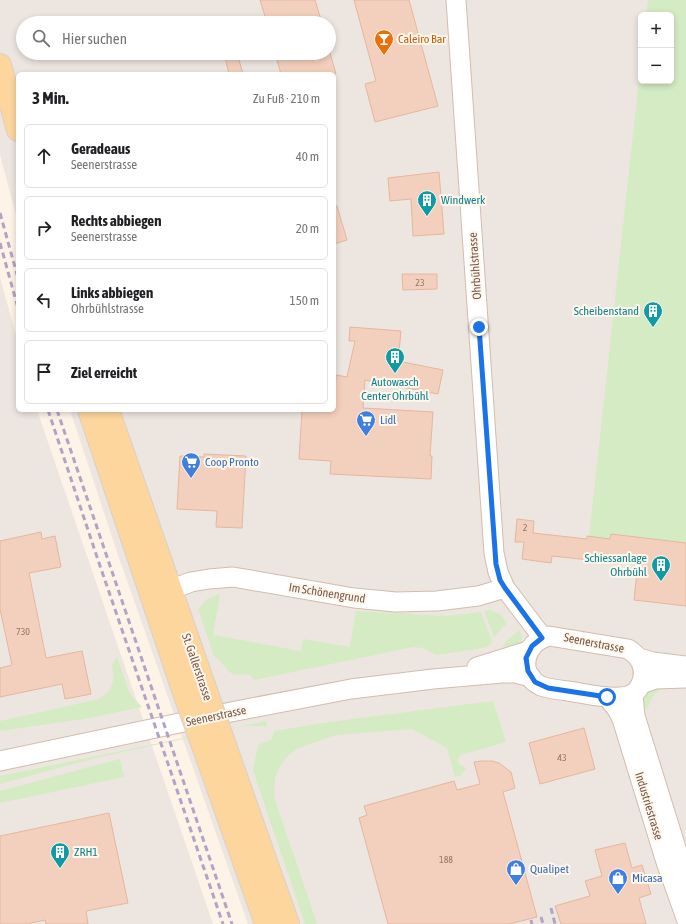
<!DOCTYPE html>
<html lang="de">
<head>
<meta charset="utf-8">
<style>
  :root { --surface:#fff; --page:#f2f2f2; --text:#202124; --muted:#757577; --line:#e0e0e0 }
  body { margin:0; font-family:"Asap Condensed",sans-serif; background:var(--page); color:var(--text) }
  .controls { position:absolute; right:12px; top:12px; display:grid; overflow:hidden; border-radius:6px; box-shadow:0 2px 6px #0003 }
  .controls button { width:36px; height:36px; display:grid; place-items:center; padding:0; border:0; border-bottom:1px solid var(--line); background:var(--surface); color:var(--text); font:20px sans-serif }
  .stop { position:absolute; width:12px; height:12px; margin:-9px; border:3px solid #1a73e8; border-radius:50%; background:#fff }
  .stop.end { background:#1a73e8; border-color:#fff; box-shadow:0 1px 4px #0008 }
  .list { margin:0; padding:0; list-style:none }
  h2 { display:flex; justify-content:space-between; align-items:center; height:52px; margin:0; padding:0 16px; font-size:17px }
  h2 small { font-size:13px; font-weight:400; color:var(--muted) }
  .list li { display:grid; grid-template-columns:26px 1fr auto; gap:12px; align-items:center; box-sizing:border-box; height:64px; margin:0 8px 8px; padding:0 8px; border:1px solid var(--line); border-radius:6px }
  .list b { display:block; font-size:15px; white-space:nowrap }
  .list p { margin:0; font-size:13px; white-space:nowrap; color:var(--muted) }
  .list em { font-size:13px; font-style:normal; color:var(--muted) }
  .icon { flex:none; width:22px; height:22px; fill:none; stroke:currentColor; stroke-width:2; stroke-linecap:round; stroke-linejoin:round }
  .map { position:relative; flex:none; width:686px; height:924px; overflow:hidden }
  .search { position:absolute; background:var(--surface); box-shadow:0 2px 6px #0003; left:16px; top:16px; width:320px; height:44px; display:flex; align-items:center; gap:10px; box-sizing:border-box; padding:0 14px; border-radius:22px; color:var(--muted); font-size:15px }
  .panel { position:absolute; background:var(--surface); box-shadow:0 2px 6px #0003; left:16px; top:72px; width:320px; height:340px; border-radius:6px }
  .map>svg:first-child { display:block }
</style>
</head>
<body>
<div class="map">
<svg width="686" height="924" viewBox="0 0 686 924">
  <rect width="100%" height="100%" fill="#fdf3e6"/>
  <!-- industrial -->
  <g fill="#ede5e0" fill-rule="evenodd">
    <path d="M 0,0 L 686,0 L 686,924 L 248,924 L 118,555 L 70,410 L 334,410 L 334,74 L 18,74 L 18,222 L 0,155 ZM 641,15 L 671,15 L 671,81 L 641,81 ZM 23,23 L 329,23 L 329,53 L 23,53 Z"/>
    <polygon points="0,278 18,342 18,410 37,410 213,924 0,924"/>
  </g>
  <!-- green -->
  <g fill="#d5ebc4">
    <polygon points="648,0 686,0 686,543 611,534 610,539 589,537 641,61 641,81 671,81 671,15 646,15"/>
    <path d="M 220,594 L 213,635 L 301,651 L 303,639 L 350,647 L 356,611 L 447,616 L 481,612 L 492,641 L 491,644 L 483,648 L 436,655 L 423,648 L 413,647 L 254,680 C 249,671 241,676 233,674 C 227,672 221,660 214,656 L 198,609 L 207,599 Z"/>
    <polygon points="490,610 500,614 507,623 494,637 484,611"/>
    <polygon points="519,630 522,637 520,646 502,651 505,642"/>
    <path d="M 117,657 L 130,694 L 142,707 L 84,719 L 0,731 L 0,721 L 95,700 C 112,694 116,682 112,665 Z"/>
    <path d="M 664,686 L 653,696 L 648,707 L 640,710 C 642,692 648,691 664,686 Z"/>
    <path d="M 493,701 L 506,742 L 461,755 C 458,758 457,759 458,764 L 464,766 L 466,770 L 461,772 L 462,775 L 455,777 L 447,748 L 412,729 L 336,735 L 304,746 L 295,750 L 288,756 L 281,764 L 275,778 L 274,797 L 317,924 L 305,924 L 253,770 L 258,745 L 272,739 L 274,731 L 330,722 Z"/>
    <polygon points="266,721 267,726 244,726 122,752 92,759 0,784 0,776"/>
    <polygon points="120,759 124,777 0,803 0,791"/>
  </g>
  <!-- building -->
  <g fill="#f3d0bd" stroke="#e6b69d">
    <polygon points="260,0 315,0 322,23 267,23"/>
    <polygon points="354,0 409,0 438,106 375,122 365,84 376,81"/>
    <polygon points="224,53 237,53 243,74 229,74"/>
    <polygon points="275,53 330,53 336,74 281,74"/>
    <polygon points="439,172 444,234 413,236 411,199 390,201 388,178"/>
    <polygon points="334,206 337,206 347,240 334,244"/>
    <polygon points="402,274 437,274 437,289 403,290"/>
    <polygon points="350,327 401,331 398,361 443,370 438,394 365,380 363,408 433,412 430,456 432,456 431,479 330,474 331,461 299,459 302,410 334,410 336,375 347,377 355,341 349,341"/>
    <polygon points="204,454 246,456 242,528 216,527 217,511 177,509 180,456 204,457"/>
    <polygon points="517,519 534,521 533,533 587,539 587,536 610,539 611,534 686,543 686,606 634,600 638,563 608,560 608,562 552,556 551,563 522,559 524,542 515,542"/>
    <polygon points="41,532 42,539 55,536 61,567 29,573 46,658 82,651 91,694 65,699 62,684 0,697 0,668 12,665 0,609 0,541"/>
    <polygon points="584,728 595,769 540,784 529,743"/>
    <polygon points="482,761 492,761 499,763 511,772 515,788 503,792 537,917 509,924 388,924 359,818 367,815 364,806 454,781 457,790 480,784 474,762"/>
    <polygon points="109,813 128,903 86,911 88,924 46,924 45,920 27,924 0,924 0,836"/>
    <polygon points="625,843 632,868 642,865 651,894 639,898 646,924 561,924 555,906 590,896 585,881 602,876 595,850"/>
  </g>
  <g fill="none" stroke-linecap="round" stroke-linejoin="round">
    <defs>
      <g id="secondary">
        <polyline points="456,0 494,553 498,572 505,588 543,638"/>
        <polyline points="156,595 191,582 209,579 233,577 354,598 396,602 437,601 478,596 505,588"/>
        <path d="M 549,636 L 628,649 C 638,655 645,665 643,677 C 642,683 638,692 632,694 C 629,696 623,697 620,697 C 603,699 584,693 568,691 C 559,690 549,689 541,686 C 516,674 524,642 549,636 Z"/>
        <polyline points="639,658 653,662 686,666"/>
        <polyline points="477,667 528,651"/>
        <polyline points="641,684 655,679 686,678"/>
        <polyline points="633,694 635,716 686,880"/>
        <polyline points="607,697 617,709 622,719 666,862 686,918"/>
        <polyline points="0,761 236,711 351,689 433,679 502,673 516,673 531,677"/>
      </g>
      <g id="primary">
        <polyline points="0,65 18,130"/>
        <polyline points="89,410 182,687"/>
        <polyline points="108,410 203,682"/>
        <polyline points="228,754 288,924"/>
        <polyline points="208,760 266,924"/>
      </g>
    </defs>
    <!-- secondary casing -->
    <use href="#secondary" stroke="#d4bcac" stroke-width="21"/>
    <!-- primary casing -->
    <use href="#primary" stroke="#d9d0cc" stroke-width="24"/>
    <!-- secondary -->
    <use href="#secondary" stroke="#fff" stroke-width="19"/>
    <!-- primary -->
    <use href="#primary" stroke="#fcd69d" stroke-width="22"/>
    <!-- rail -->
    <g stroke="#b5a3c7" stroke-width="3" stroke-dasharray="6 4" stroke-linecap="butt">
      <polyline points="0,213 18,278"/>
      <polyline points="0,243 18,308"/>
      <polyline points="48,410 97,557 223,924"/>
      <polyline points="57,410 232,924"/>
      <polyline points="551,908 555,924"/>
      <polyline points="541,917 543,924"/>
      <polyline points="531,920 532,924"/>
    </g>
    <defs>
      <g id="primary-bridge">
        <polyline points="203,682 228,754"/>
        <polyline points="182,687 208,760"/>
      </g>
    </defs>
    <!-- primary-bridge casing -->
    <use href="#primary-bridge" stroke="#d9d0cc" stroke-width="24" stroke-linecap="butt"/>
    <!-- primary-bridge -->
    <use href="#primary-bridge" stroke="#fcd69d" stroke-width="22"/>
  </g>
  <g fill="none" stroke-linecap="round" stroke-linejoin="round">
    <!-- route -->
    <polyline stroke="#1a73e8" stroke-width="5" points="479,327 496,564 500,580 505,588 542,638 532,646 526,658 528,671 535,682 548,688 607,697"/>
  </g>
  <!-- icons -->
  <defs>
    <symbol id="bar-pin" viewBox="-11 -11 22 30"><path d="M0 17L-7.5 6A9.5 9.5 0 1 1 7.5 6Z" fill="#e8710a" stroke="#fff7ec"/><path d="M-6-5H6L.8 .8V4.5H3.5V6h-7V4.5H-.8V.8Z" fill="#fff"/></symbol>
    <symbol id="building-pin" viewBox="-11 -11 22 30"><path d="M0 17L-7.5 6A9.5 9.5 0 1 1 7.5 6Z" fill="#0f9aa8" stroke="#fff7ec"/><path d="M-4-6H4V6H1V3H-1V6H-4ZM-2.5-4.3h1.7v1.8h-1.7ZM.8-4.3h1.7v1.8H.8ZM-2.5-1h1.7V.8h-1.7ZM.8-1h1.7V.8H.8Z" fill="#fff"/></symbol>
    <symbol id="supermarket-pin" viewBox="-11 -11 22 30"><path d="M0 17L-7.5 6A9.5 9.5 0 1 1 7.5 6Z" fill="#3f7fe0" stroke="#fff7ec"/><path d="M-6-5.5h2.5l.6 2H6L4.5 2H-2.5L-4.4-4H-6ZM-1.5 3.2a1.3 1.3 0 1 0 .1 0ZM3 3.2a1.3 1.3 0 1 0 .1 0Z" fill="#fff"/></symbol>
    <symbol id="shop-pin" viewBox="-11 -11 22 30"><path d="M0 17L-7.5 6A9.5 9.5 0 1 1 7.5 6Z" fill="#3f7fe0" stroke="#fff7ec"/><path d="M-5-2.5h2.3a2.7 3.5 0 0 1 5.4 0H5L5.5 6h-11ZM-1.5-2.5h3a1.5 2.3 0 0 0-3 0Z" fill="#fff"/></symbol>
  </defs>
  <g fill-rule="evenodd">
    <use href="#bar-pin" x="373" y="28" width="22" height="30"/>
    <use href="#building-pin" x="416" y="189" width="22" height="30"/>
    <use href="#building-pin" x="642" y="300" width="22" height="30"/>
    <use href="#building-pin" x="384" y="346" width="22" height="30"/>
    <use href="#supermarket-pin" x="355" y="409" width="22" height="30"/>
    <use href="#supermarket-pin" x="180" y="451" width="22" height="30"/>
    <use href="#building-pin" x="650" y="554" width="22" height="30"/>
    <use href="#building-pin" x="49" y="841" width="22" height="30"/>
    <use href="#shop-pin" x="505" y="858" width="22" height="30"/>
    <use href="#shop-pin" x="607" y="867" width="22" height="30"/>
  </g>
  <g text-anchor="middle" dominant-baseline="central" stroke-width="4" stroke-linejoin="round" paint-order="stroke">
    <!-- number labels -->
    <g font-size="10" fill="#967667">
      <text x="420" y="282">23</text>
      <text x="525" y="527">2</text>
      <text x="23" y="631">730</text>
      <text x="562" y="757">43</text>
      <text x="446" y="859">188</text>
    </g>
    <!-- food labels -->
    <g font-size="12" fill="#c56008" stroke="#fff7ec" text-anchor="start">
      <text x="398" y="39">Caleiro Bar</text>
    </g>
    <!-- culture labels -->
    <g font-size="12" fill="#0d838f" stroke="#fff7ec" text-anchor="start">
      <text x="441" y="200">Windwerk</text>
      <text x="639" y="311" text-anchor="end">Scheibenstand</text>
      <text x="395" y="382" text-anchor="middle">Autowasch<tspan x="395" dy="14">Center Ohrbühl</tspan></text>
      <text x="647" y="558" text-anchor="end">Schiessanlage<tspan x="647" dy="14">Ohrbühl</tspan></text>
      <text x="74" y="852">ZRH1</text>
    </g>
    <!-- street labels -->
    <g font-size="12" fill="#77584a" stroke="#fff7ec">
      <text transform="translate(475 266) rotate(-94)">Ohrbühlstrasse</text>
      <text transform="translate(327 593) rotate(9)">Im Schönengrund</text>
      <text transform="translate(594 643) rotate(11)">Seenerstrasse</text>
      <text transform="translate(197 667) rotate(71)">St. Gallerstrasse</text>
      <text transform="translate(216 716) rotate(-12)">Seenerstrasse</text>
      <text transform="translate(649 806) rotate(73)">Industriestrasse</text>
    </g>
    <!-- shop labels -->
    <g font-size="12" fill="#366cbe" stroke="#fff7ec" text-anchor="start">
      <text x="380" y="420">Lidl</text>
      <text x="205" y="462">Coop Pronto</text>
      <text x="530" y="869">Qualipet</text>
      <text x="632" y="878">Micasa</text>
    </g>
  </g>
</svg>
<div class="controls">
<button>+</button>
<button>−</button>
</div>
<div class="stop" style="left:607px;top:697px"></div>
<div class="stop end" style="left:479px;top:327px"></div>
<div class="search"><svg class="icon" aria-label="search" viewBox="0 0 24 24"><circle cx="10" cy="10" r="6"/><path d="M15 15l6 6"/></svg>Hier suchen</div>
<section class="panel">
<h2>3 Min.<small>Zu Fuß · 210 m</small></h2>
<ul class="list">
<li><svg class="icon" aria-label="ahead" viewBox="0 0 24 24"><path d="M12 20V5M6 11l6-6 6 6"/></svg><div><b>Geradeaus</b><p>Seenerstrasse</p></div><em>40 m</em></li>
<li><svg class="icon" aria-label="right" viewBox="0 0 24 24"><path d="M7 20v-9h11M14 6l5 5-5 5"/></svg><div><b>Rechts abbiegen</b><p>Seenerstrasse</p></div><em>20 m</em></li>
<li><svg class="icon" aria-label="left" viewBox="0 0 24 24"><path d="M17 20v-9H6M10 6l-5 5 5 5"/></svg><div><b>Links abbiegen</b><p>Ohrbühlstrasse</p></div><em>150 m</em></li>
<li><svg class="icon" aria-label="arrive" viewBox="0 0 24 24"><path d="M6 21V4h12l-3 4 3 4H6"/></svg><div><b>Ziel erreicht</b></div></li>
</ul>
</section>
</div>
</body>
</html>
